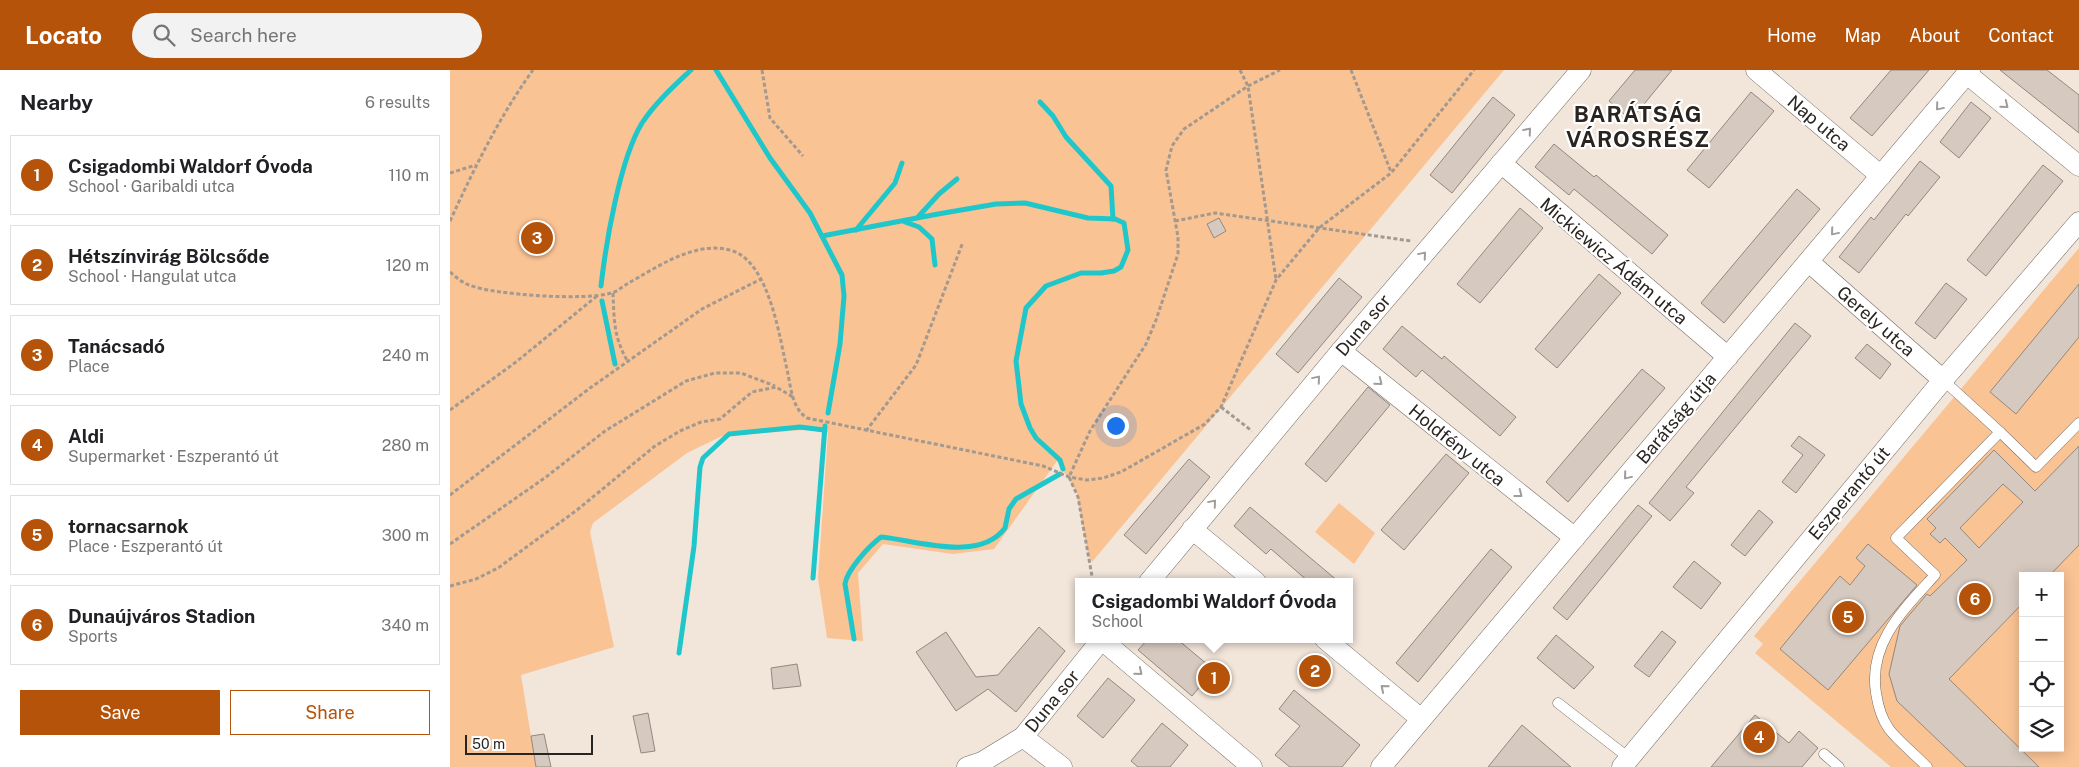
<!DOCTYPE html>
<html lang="en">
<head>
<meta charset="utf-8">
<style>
  :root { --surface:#fff; --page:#f2f2f2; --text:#202124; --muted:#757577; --line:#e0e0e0; --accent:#b45309 }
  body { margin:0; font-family:"Public Sans",sans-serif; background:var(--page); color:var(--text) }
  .controls { position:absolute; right:15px; bottom:15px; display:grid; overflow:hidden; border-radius:0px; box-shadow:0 2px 12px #0003 }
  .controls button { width:45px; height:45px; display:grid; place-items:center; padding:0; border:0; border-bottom:1px solid var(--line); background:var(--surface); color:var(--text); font:25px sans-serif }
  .scale { position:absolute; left:15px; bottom:12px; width:128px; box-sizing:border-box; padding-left:5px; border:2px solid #292420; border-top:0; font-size:14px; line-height:18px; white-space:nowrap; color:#292420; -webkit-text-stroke:4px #fff; paint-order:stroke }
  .you { position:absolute; left:665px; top:355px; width:18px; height:18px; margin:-12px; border:4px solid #fff; border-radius:50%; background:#1a73e8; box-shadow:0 0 0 8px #1a73e833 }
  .badge { display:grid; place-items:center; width:32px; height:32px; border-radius:50%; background:var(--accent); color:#fff; font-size:16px; font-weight:700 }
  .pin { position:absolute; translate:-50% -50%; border:2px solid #fff; box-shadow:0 1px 5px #0006 }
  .popup { position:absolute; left:625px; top:508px; width:278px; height:65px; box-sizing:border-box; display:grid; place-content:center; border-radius:0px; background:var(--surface); filter:drop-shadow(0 1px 4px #0005); font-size:16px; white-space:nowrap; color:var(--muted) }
  .popup b { font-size:19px; color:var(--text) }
  .popup::after { content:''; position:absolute; left:50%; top:100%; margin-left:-10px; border:10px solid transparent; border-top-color:var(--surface) }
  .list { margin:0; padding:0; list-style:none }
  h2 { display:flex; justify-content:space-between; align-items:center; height:65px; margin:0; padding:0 20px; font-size:21px }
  h2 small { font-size:16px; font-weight:400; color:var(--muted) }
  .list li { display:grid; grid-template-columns:32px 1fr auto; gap:15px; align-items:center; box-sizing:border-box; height:80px; margin:0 10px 10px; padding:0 10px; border:1px solid var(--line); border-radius:0px }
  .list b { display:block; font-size:19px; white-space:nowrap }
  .list p { margin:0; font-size:16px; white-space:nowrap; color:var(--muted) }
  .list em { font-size:16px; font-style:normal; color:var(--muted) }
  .actions { display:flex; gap:10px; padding:15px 20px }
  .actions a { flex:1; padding:11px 0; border:1px solid var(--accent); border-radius:0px; text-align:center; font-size:18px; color:var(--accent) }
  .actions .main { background:var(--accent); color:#fff }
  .icon { flex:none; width:28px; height:28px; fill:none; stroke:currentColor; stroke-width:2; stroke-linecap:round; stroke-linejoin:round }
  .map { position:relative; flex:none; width:1629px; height:697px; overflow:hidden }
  header { display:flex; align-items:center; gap:30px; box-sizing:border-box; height:70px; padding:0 25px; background:var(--accent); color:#fff }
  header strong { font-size:24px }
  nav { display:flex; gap:28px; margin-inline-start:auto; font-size:18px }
  .search { width:350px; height:45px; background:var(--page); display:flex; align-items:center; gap:12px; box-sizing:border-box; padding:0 18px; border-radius:28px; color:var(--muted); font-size:19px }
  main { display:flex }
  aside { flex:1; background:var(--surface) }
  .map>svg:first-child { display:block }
</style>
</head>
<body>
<header>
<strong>Locato</strong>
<div class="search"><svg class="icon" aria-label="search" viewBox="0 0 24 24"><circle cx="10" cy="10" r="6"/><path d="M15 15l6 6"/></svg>Search here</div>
<nav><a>Home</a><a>Map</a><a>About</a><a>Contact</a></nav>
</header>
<main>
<aside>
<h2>Nearby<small>6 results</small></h2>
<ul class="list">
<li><span class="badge">1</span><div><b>Csigadombi Waldorf Óvoda</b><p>School · Garibaldi utca</p></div><em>110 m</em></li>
<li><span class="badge">2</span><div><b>Hétszínvirág Bölcsőde</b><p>School · Hangulat utca</p></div><em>120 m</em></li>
<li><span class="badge">3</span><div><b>Tanácsadó</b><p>Place</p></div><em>240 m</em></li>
<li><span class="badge">4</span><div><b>Aldi</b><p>Supermarket · Eszperantó út</p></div><em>280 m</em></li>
<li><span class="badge">5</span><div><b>tornacsarnok</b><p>Place · Eszperantó út</p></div><em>300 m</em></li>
<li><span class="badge">6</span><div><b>Dunaújváros Stadion</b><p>Sports</p></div><em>340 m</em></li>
</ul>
<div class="actions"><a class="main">Save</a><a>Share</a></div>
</aside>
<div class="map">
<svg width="1629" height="697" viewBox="0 0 1629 697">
  <rect width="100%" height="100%" fill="#f2e5da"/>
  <!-- green -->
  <g fill="#fac394" fill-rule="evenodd">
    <polygon points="0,0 1054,0 642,492 638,484 626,421 607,391 544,479 503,484 433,474 408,503 413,571 377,568 368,508 378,362 353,360 272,366 237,383 143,453 140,462 164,577 71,605 86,697 0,697"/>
    <path d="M 1629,178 L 1629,697 L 1441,697 L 1305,583 L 1313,574 L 1304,566 ZM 1573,506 L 1610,506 L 1610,678 L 1573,678 Z"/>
    <polygon points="889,433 925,463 904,494 865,462"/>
  </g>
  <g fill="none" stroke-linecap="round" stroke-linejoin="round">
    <!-- stream -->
    <g stroke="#20c7ca" stroke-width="5">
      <polyline points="266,0 320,88 360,143 392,205 394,226 390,274 378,343"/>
      <polyline points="590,32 603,46 616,67 661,116 663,149"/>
      <polyline points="468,147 489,124 507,109"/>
      <polyline points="455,152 469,157 482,169 485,195"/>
      <polyline points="406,160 445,113 452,93"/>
      <polyline points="372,166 488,144 546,134 575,133 638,148 665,149 674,153 678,180 671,197 664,201 651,203 631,203 596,216 576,238 566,291 571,334 580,358 586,368 610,390 613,399"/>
      <path d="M 151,216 C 156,172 170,89 192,53 C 205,33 224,16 241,0"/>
      <polyline points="152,231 165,294"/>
      <polyline points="363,508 375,356"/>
      <path d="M 404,569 L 395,514 C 397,500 419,476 431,467 C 466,470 529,493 555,458 L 559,439 L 566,429 L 610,404"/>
      <polyline points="229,583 244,476 250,397 253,388 279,364 350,357 374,360"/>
    </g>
  </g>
  <!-- building -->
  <g fill="#d6c9bf" stroke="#93887e" fill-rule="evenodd">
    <polygon points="1185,0 1222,0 1181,50 1159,31"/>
    <polygon points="1441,0 1479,0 1422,66 1400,48"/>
    <polygon points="1550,0 1597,0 1629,25 1629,63"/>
    <polygon points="1301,22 1324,41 1259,118 1237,100"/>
    <polygon points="1043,27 1065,45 1002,123 980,105"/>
    <polygon points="1521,32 1541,48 1509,88 1490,72"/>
    <polygon points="1104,74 1144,107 1146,105 1218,165 1202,184 1124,119 1119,125 1085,97"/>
    <polygon points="1470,91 1490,107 1458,146 1456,144 1409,203 1389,187 1421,147 1424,150"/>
    <polygon points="1593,95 1613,111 1536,206 1517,190"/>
    <polygon points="1347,119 1370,139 1274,253 1251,233"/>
    <polygon points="1070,138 1093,158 1030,233 1007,214"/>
    <polygon points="769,148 776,161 764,168 757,154"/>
    <polygon points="1149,204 1171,223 1107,298 1085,279"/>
    <polygon points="889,208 912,227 848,303 826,284"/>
    <polygon points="1496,213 1517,229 1485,269 1465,253"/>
    <polygon points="1629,214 1629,267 1566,344 1540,322"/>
    <polygon points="1345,253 1361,266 1236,417 1244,423 1220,451 1199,433"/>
    <polygon points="952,256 992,289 994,286 1066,347 1050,366 972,300 966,307 933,279"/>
    <polygon points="1417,274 1441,294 1430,309 1405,288"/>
    <polygon points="1192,299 1215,318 1118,432 1096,412"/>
    <polygon points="918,317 940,335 876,412 855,394"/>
    <polygon points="1349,366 1375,385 1346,423 1332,412 1353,385 1341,376"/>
    <path d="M 1629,376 L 1629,475 L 1599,506 L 1573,506 L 1573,533 L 1499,609 L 1589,697 L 1516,697 L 1447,631 L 1439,604 L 1450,556 L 1477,524 L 1480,526 L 1517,490 L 1495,468 L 1490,473 L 1480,464 L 1486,458 L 1477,449 L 1544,380 L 1585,421 ZM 1553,414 L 1573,432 L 1529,478 L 1510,458 Z"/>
    <polygon points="996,384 1019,403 954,480 931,460"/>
    <polygon points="739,389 760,407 696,484 674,465"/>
    <polygon points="1188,435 1202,446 1117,550 1103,538"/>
    <polygon points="800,437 889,512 859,512 821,479 816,484 784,456"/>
    <polygon points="1309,440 1323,452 1295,486 1281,475"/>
    <polygon points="1418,474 1467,515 1378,620 1330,579 1390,506 1400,515 1415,496 1406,488"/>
    <polygon points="1041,479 1062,497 968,612 946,593"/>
    <polygon points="1244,491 1271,513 1251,539 1223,517"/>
    <polygon points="589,557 615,581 566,642 538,619 506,641 466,582 496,562 526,607 548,605"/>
    <polygon points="1212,561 1226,572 1199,607 1184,596"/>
    <polygon points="1106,565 1144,597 1124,619 1087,588"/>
    <polygon points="698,569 727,569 764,600 742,626 688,580"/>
    <polygon points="347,594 351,616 323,619 321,598"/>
    <polygon points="658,608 685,630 653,668 627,646"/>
    <polygon points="844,620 910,675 892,697 840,697 825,685 850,656 829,639"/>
    <polygon points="198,643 205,681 191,683 183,646"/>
    <polygon points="1305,645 1339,673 1349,661 1368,678 1352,697 1261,697"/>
    <polygon points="712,653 738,675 720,697 688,697 681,691"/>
    <polygon points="1072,655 1121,697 1038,697"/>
    <polygon points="94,664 101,697 86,697 81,666"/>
  </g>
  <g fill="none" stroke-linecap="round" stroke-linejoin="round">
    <defs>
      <g id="lane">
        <polyline points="1550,362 1586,397 1629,353"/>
        <polyline points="1108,633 1179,688"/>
        <polyline points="1374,684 1389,697"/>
        <path d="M 1477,697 C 1466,685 1449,672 1439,659 C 1431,648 1428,636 1426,623 C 1418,573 1454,539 1485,505 L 1446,468 L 1550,362 L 1493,310"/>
      </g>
      <g id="street">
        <polyline points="1306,0 1431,106"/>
        <polyline points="1517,4 1629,96"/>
        <polyline points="1051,93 1278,287"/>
        <polyline points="1359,192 1493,310"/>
        <polyline points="891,281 1125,468"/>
        <polyline points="742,459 806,512"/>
        <polyline points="699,512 891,281 1131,0"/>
        <polyline points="875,569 971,649"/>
        <polyline points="652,570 802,697"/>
        <polyline points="573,667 612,697"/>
        <polyline points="517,697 532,692 573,667 652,569"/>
        <polyline points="931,697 1520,0"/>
        <polyline points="1172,697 1493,310 1629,152"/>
      </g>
    </defs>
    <!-- lane casing -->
    <use href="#lane" stroke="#746960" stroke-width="11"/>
    <!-- street casing -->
    <use href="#street" stroke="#746960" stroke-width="21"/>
    <!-- path -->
    <g stroke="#a29990" stroke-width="3" stroke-dasharray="4 2.5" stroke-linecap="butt">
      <polyline points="312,0 320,48 353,86"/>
      <polyline points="790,0 798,16 826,210"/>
      <polyline points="901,0 941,102"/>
      <polyline points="0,103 26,95"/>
      <path d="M 0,151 C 24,99 49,47 83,0"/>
      <polyline points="725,151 765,143 961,171"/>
      <path d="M 0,202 C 6,207 11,212 19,215 C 44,225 136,231 161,223 C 167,222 172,217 177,214 C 207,197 247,169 283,181 C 320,194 330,270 338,304 C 341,320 343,339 357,348 L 593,396 L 619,407 L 637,410 L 653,408 L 671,402 L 755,354 L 771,337 L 826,210 L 869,158 L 941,103 L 1024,0"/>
      <path d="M 163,223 C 164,251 164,268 178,292"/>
      <polyline points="771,337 802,361"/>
      <polyline points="0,340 66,292 147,226"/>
      <polyline points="416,361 466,295 513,172"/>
      <polyline points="0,425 140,318 252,239 311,209"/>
      <polyline points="0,474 96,407 155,361 236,311 265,303 291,303 325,316"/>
      <polyline points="643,512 628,427 619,407 640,361 696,274 706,250 728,184 728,167 716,100 722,76 734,59 798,16 830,0"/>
      <polyline points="0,516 26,509 48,498 127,440 205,376 230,361 251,352 270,349 302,322 326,317 343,327"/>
    </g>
    <!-- lane -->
    <use href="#lane" stroke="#fff" stroke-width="10"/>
    <!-- street -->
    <use href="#street" stroke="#fff" stroke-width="20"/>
  </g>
  <!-- one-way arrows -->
  <defs><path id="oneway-chevron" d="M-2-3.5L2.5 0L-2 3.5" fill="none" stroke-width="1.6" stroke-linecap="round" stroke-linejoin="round" transform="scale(1.25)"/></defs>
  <g stroke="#9f9c9b">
    <use href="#oneway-chevron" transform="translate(1555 35) rotate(39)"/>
    <use href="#oneway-chevron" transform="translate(1489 37) rotate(130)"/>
    <use href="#oneway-chevron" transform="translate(1078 61) rotate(-50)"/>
    <use href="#oneway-chevron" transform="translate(1384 162) rotate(130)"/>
    <use href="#oneway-chevron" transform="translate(973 185) rotate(-50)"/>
    <use href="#oneway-chevron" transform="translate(867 309) rotate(-50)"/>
    <use href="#oneway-chevron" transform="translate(929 312) rotate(39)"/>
    <use href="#oneway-chevron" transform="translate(1177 406) rotate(130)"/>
    <use href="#oneway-chevron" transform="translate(1069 424) rotate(38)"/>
    <use href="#oneway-chevron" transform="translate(763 433) rotate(-50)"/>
    <use href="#oneway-chevron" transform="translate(689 602) rotate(40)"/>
    <use href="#oneway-chevron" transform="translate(934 618) rotate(-140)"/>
  </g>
  <g text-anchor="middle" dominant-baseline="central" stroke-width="4.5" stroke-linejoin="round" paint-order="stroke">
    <!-- street labels -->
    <g font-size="18" fill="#292420" stroke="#fff">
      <text transform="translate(1369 53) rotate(40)">Nap utca</text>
      <text transform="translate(1164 191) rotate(40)">Mickiewicz Ádám utca</text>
      <text transform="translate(1426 251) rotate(41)">Gerely utca</text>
      <text transform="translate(913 255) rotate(-50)">Duna sor</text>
      <text transform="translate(1226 348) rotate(-50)">Barátság útja</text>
      <text transform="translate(1007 375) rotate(39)">Holdfény utca</text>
      <text transform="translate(1399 423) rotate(-50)">Eszperantó út</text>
      <text transform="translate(602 631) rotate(-51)">Duna sor</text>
    </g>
    <!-- district labels -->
    <g font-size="22" font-weight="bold" letter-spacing="1" fill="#292420" stroke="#fff">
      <text x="1188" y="44">BARÁTSÁG<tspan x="1188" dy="25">VÁROSRÉSZ</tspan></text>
    </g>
  </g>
</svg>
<div class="controls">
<button>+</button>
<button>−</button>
<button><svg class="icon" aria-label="locate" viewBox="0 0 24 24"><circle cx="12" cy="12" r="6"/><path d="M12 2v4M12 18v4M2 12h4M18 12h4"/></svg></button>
<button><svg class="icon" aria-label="layers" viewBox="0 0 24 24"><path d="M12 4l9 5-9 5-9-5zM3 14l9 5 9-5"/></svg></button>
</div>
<div class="scale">50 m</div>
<div class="you"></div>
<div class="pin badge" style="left:764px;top:608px">1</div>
<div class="popup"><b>Csigadombi Waldorf Óvoda</b>School</div>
<div class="pin badge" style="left:865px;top:601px">2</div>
<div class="pin badge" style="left:87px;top:168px">3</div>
<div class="pin badge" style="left:1309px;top:667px">4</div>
<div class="pin badge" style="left:1398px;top:547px">5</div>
<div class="pin badge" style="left:1525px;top:529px">6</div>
</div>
</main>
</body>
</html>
